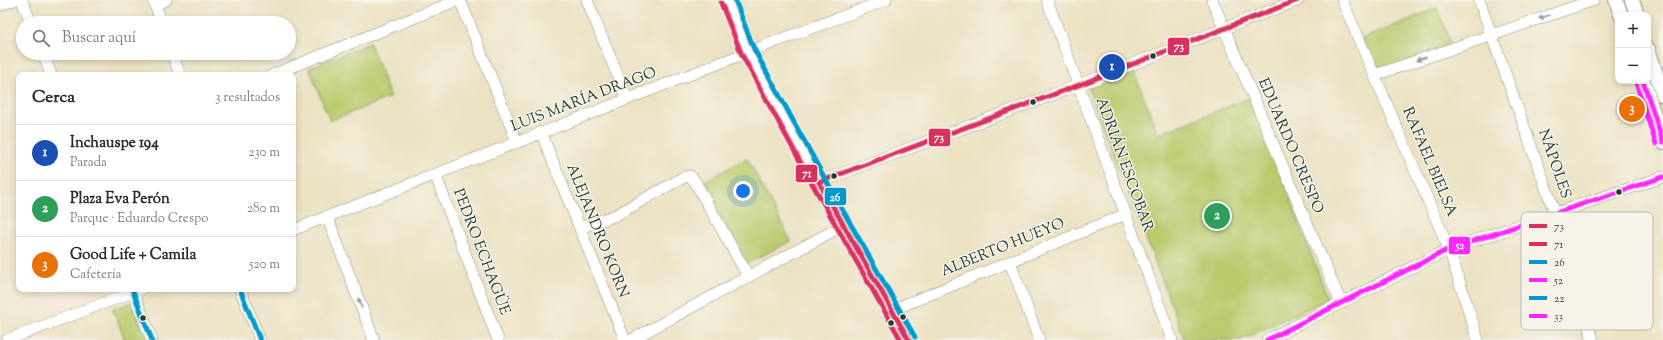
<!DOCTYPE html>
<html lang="es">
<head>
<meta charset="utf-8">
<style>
  :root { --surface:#fff; --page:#f2f2f3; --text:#2b2b33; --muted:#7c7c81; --line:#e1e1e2; --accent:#b45309 }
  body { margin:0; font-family:"Sorts Mill Goudy",serif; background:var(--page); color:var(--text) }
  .controls { position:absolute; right:12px; top:12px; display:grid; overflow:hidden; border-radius:8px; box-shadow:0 2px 6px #0003 }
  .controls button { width:36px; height:36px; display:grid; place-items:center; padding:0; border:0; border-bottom:1px solid var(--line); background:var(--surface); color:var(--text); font:20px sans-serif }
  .you { position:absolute; left:743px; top:191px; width:14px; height:14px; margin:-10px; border:3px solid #fff; border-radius:50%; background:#1a73e8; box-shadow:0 0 0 6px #1a73e833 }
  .badge { display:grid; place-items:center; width:26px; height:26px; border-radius:50%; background:var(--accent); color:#fff; font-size:13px; font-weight:700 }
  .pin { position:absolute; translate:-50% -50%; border:2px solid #fff; box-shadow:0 1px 4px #0006 }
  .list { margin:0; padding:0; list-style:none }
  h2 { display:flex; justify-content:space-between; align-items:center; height:52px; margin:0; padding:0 16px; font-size:17px }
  h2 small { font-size:13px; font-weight:400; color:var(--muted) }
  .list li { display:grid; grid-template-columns:26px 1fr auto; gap:12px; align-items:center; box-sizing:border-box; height:56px; padding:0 16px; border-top:1px solid var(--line) }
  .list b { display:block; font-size:15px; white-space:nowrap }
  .list p { margin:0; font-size:13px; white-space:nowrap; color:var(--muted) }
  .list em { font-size:13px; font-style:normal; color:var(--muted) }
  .icon { flex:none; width:22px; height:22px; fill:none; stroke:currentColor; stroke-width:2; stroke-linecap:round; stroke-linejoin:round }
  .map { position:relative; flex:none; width:1663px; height:340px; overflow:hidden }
  .search { position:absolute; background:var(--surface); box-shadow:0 2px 6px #0003; left:16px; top:16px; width:280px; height:44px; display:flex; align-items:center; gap:10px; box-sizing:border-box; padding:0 14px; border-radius:22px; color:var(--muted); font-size:15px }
  .panel { position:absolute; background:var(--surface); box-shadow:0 2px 6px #0003; left:16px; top:72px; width:280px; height:220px; border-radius:8px }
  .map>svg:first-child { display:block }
</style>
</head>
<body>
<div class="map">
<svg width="1663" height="340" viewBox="0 0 1663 340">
  <rect width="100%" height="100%" fill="#f7f3e8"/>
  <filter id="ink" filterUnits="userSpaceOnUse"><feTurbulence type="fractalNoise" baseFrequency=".025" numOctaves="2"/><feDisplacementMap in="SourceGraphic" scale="8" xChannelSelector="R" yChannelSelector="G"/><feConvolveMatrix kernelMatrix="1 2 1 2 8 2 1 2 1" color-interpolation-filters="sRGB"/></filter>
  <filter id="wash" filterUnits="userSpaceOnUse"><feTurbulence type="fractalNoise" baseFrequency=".012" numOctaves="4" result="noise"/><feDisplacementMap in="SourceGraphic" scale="16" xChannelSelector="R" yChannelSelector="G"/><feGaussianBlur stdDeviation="0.9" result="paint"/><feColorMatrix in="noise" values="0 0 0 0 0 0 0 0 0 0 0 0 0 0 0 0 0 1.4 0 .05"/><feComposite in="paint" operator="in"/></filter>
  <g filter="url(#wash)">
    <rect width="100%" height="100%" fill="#ece2c3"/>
    <!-- green -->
    <g fill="#bacb6e" stroke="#6c8451">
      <polygon points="1437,8 1451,43 1375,75 1362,39"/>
      <polygon points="370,43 390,97 330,121 309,68"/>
      <polygon points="1133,69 1158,134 1252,97 1328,299 1241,340 1185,340 1088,87"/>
      <polygon points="747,158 791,241 747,263 702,183"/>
      <polygon points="132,302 147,340 125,340 113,309"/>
    </g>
  </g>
  <g filter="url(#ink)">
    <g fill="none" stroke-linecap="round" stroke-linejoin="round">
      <defs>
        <g id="minor">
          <polyline points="22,0 31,23"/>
          <polyline points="153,0 162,23"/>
          <polyline points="460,0 517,142"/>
          <polyline points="587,0 627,99"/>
          <polyline points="1047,0 1172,340"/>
          <polyline points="1212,0 1341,303"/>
          <polyline points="1342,0 1449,249 1478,340"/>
          <polyline points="1479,0 1555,213 1593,340"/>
          <polyline points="155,4 166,0"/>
          <polyline points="0,5 14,0"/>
          <polyline points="43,53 51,75"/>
          <polyline points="172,53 180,75"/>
          <polyline points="272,75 458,0"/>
          <polyline points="1375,75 1594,0"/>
          <polyline points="541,132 625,340"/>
          <polyline points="435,174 498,340"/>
          <polyline points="819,182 1079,85 1298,0"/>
          <polyline points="327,216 374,340"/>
          <polyline points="580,228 616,215 684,177 690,176 694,180 748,276"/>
          <polyline points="293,230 748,52 886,0"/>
          <polyline points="1010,262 1039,340"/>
          <polyline points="132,289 152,340"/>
          <polyline points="240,289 260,340"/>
          <polyline points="892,310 1126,214"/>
          <polyline points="7,340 141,289"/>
          <polyline points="631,340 844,225"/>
          <polyline points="1267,340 1449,249 1663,177"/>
        </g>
        <g id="major">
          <polyline points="728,0 748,52 819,182 909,340"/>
          <polyline points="1616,0 1621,15"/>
          <polyline points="1632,0 1637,15"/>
          <polyline points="1648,49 1663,95"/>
          <polyline points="1643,81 1663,142"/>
        </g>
      </defs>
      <!-- minor casing -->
      <use href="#minor" stroke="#86907c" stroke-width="12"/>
      <!-- major casing -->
      <use href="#major" stroke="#86907c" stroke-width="16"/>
      <!-- minor -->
      <use href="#minor" stroke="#fff" stroke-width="11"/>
      <!-- major -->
      <use href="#major" stroke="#fff" stroke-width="14"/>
      <defs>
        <g id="bus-1">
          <polyline points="819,182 1079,85 1298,0"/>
          <polyline points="819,182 909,340"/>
        </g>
        <polyline id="bus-2" points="721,3 742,55 813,185 901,340"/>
        <polyline id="bus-3" points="735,0 754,49 825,179 915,337"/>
        <g id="bus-4">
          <polyline points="1643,81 1663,142"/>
          <polyline points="1267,340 1449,249 1663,177"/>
        </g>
        <g id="bus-5">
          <polyline points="132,289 152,340"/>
          <polyline points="240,289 260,340"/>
        </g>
        <polyline id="bus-6" points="1636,83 1656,144"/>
      </defs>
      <!-- bus-1 casing -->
      <use href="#bus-1" stroke="#f7f3e8" stroke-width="8"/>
      <!-- bus-2 casing -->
      <use href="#bus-2" stroke="#f7f3e8" stroke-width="8"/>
      <!-- bus-3 casing -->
      <use href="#bus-3" stroke="#f7f3e8" stroke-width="8"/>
      <!-- bus-4 casing -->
      <use href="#bus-4" stroke="#f7f3e8" stroke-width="8"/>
      <!-- bus-5 casing -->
      <use href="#bus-5" stroke="#f7f3e8" stroke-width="8"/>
      <!-- bus-6 casing -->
      <use href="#bus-6" stroke="#f7f3e8" stroke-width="8"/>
      <!-- bus-1 -->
      <use href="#bus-1" stroke="#d93062" stroke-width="5"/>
      <!-- bus-2 -->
      <use href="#bus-2" stroke="#d93062" stroke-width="5"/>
      <!-- bus-3 -->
      <use href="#bus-3" stroke="#0099cb" stroke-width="5"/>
      <!-- bus-4 -->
      <use href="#bus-4" stroke="#fe27ff" stroke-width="5"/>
      <!-- bus-5 -->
      <use href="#bus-5" stroke="#0099cb" stroke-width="5"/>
      <!-- bus-6 -->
      <use href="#bus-6" stroke="#fe27ff" stroke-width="5"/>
    </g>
    <!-- one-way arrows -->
    <defs><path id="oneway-solid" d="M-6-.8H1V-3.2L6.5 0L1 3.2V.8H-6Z"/></defs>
    <g fill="#8f9e9a">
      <use href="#oneway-solid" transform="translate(1544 17) rotate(161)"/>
      <use href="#oneway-solid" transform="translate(1421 59) rotate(161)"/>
      <use href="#oneway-solid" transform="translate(360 303) rotate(-110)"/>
    </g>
  </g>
  <!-- markers -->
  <g fill="#1f3d34" stroke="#f7f3e8" stroke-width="1.5">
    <circle cx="1153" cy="56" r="3.5"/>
    <circle cx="1033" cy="102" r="3.5"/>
    <circle cx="834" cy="176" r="3.5"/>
    <circle cx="1619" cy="192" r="3.5"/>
    <circle cx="903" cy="317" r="3.5"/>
    <circle cx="143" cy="318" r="3.5"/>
    <circle cx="891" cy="323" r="3.5"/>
  </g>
  <g text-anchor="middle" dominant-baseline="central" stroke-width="3" stroke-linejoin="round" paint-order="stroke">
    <!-- street labels -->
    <g font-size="15" fill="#1f3d34" stroke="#f7f3e8">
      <text transform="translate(584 100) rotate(-21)">LUIS MARÍA DRAGO</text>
      <text transform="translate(1290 146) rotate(67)">EDUARDO CRESPO</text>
      <text transform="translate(1429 162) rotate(67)">RAFAEL BIELSA</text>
      <text transform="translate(1554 164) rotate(71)">NÁPOLES</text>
      <text transform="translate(1124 165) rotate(70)">ADRIÁN ESCOBAR</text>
      <text transform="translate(597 231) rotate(68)">ALEJANDRO KORN</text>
      <text transform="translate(1003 248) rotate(-22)">ALBERTO HUEYO</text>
      <text transform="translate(481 252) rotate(69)">PEDRO ECHAGÜE</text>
    </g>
  </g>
  <!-- legend -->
  <rect x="1521" y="212" width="132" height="118" rx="6" fill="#f7f3e8" stroke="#b6bcb2" stroke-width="1"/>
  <rect x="1529" y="224" width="18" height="4" fill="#d93062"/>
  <rect x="1529" y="242" width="18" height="4" fill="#d93062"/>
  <rect x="1529" y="260" width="18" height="4" fill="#0099cb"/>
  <rect x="1529" y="278" width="18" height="4" fill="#fe27ff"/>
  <rect x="1529" y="296" width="18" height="4" fill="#0099cb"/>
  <rect x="1529" y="314" width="18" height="4" fill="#fe27ff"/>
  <g font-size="11" fill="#1f3d34">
    <text x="1554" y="230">73</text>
    <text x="1554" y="248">71</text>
    <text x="1554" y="266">26</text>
    <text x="1554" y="284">52</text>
    <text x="1554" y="302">22</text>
    <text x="1554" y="320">33</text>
  </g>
  <g stroke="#f7f3e8" stroke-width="1.5">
    <rect x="1167" y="37" width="23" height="19" rx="4" fill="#d93062"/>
    <rect x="928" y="128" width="23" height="19" rx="4" fill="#d93062"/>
    <rect x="795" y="164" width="23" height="19" rx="4" fill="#d93062"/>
    <rect x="824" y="187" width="23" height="19" rx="4" fill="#0099cb"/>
    <rect x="1448" y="236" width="23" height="19" rx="4" fill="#fe27ff"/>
  </g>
  <g font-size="11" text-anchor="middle" font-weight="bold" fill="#fff">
    <text x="1179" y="50">73</text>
    <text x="939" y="141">73</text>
    <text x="807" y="177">71</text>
    <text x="835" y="201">26</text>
    <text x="1460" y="249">52</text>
  </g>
</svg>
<div class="controls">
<button>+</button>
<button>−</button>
</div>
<div class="you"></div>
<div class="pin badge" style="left:1112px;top:67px;background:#1a4fb4">1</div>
<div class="pin badge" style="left:1217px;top:216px;background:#2e9e5b">2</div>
<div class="pin badge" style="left:1632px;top:109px;background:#e8710a">3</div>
<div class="search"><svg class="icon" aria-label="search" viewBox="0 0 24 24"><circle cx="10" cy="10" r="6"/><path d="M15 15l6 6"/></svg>Buscar aquí</div>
<section class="panel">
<h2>Cerca<small>3 resultados</small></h2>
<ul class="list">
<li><span class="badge" style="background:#1a4fb4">1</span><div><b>Inchauspe 194</b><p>Parada</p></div><em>230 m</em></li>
<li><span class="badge" style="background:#2e9e5b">2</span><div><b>Plaza Eva Perón</b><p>Parque · Eduardo Crespo</p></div><em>280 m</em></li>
<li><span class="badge" style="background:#e8710a">3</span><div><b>Good Life + Camila</b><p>Cafetería</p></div><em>520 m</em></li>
</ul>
</section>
</div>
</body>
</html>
